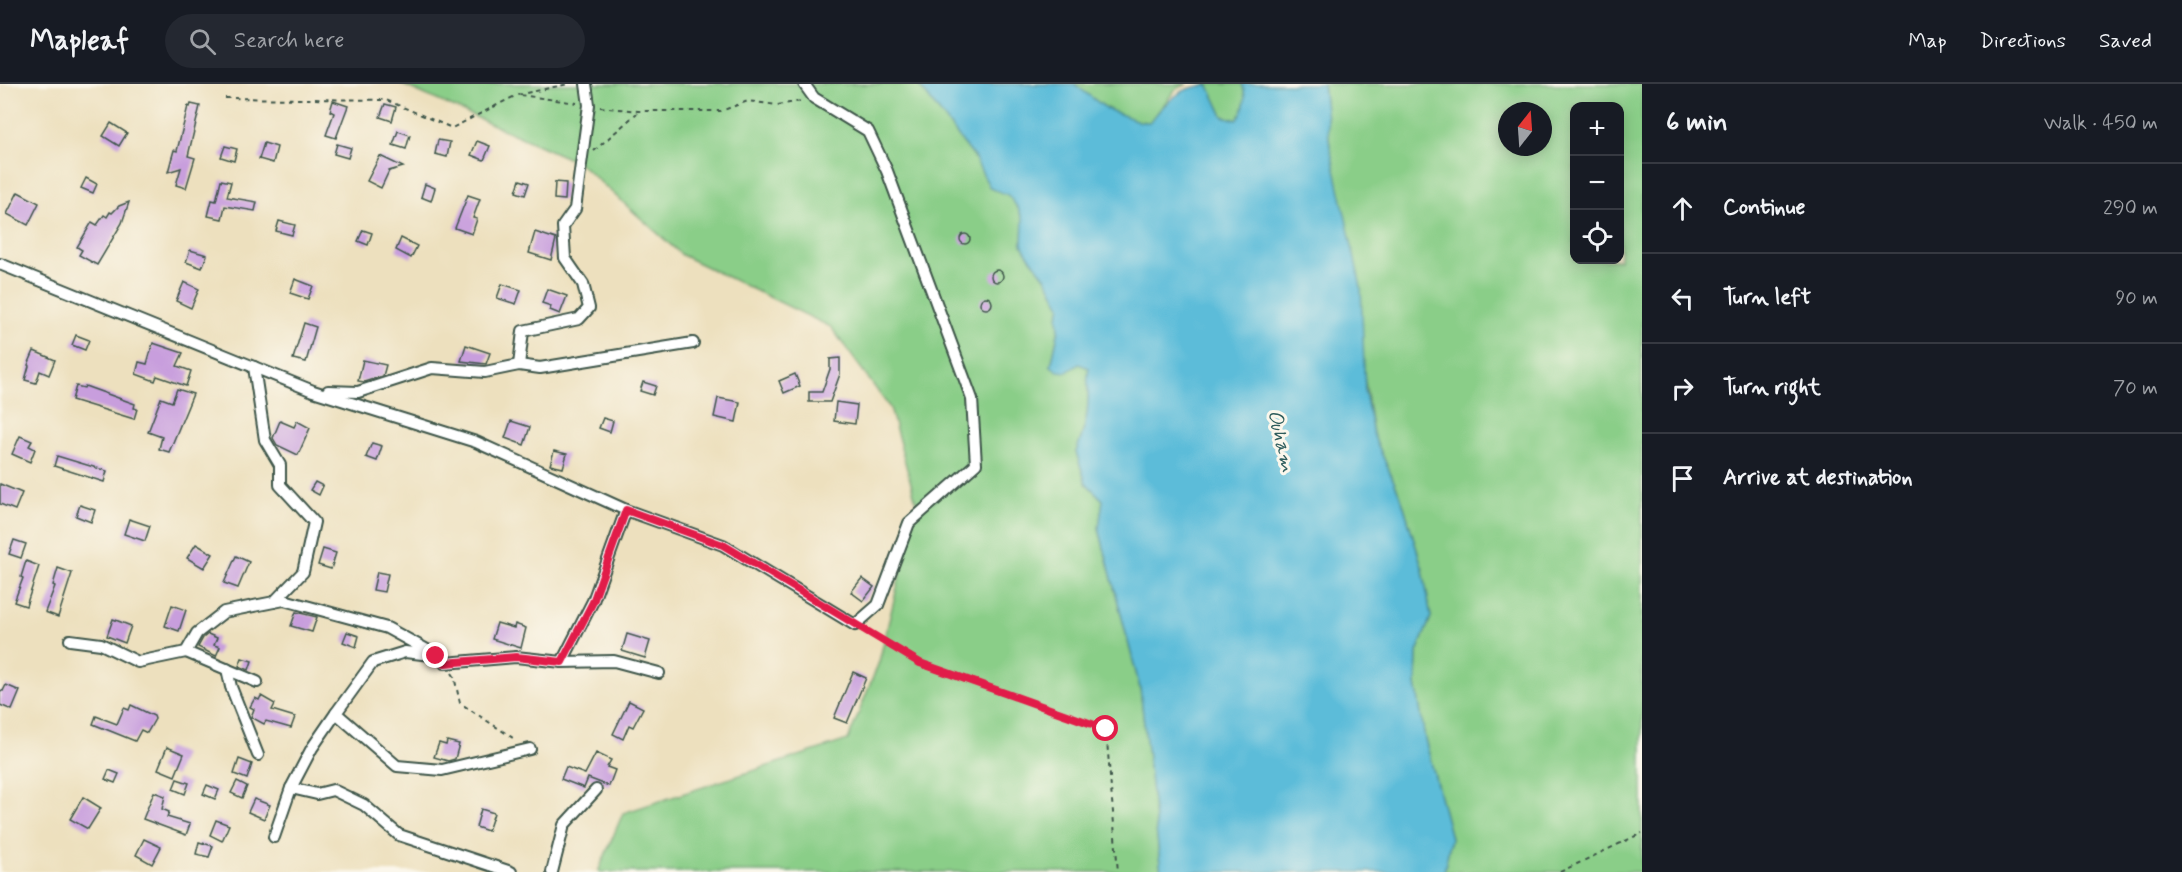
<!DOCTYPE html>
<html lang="en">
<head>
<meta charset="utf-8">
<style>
  :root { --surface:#171b24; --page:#242831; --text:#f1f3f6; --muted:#9ea1a6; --line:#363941 }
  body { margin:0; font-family:Mynerve,sans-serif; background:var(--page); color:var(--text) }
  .controls { position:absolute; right:18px; top:18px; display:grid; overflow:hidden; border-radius:12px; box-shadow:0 3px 15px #0003 }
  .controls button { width:54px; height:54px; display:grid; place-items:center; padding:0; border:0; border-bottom:2px solid var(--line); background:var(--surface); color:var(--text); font:30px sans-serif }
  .compass { position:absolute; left:1498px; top:18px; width:54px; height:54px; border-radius:50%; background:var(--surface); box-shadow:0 3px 15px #0003; rotate:17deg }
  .stop { position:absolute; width:18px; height:18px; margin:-14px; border:4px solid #e11d48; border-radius:50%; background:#fff }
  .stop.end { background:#e11d48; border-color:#fff; box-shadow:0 2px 6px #0008 }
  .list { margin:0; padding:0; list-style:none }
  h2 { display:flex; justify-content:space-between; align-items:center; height:78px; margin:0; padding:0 24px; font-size:26px }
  h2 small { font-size:20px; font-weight:400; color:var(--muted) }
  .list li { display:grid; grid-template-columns:39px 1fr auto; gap:18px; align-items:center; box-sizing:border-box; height:90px; padding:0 24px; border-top:2px solid var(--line) }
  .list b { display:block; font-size:22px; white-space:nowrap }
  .list em { font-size:20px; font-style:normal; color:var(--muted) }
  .icon { flex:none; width:33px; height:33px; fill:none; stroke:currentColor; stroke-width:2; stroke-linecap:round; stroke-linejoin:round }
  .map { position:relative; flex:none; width:1642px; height:788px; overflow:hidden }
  header { display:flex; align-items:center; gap:36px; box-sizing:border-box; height:84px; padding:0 30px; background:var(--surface); border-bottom:2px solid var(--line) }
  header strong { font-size:28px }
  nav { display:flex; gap:33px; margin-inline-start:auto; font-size:21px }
  .search { width:420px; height:54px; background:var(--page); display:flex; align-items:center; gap:15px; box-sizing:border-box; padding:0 21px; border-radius:33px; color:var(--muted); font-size:22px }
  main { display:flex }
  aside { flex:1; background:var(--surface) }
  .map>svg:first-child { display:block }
</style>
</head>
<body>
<header>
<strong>Mapleaf</strong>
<div class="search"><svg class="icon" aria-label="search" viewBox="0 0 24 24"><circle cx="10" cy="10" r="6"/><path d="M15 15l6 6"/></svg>Search here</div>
<nav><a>Map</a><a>Directions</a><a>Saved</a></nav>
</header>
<main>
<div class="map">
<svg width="1642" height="788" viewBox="0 0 1642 788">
  <rect width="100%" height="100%" fill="#fbf7ec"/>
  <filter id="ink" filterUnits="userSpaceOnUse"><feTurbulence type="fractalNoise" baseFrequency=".0167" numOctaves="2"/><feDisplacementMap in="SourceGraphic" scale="12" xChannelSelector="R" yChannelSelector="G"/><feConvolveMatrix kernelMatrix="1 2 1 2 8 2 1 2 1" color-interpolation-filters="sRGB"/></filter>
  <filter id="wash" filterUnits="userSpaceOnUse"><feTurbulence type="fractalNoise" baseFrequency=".008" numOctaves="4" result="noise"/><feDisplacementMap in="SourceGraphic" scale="24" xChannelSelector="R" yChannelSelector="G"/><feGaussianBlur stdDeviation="1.35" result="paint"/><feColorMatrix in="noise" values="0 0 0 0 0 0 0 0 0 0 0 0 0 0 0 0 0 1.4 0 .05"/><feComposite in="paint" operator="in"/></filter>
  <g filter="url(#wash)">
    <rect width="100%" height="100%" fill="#ede0be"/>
    <!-- green -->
    <g fill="#8ace88" stroke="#54865e" stroke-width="1.5" fill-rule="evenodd">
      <path d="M 401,0 L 918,0 L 974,73 L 990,104 L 1009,111 L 1018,124 L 1023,136 L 1022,160 L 1026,168 L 1045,193 L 1061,222 L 1058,232 L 1059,245 L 1051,282 L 1073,283 L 1079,279 L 1089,284 C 1086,294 1089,306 1088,317 C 1088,335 1083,351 1076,368 L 1086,399 L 1103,416 L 1099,445 L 1140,604 L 1161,788 L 598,788 L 623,729 L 848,656 L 879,578 L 917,421 L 890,324 L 831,243 L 682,171 L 579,79 Z"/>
      <path d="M 1074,0 L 1187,0 L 1176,5 L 1150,38 C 1121,39 1096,17 1074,0 Z"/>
      <path d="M 1205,0 L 1242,0 C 1247,11 1245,27 1237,36 L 1223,32 L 1209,2 Z"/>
      <path d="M 1323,0 L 1642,0 L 1642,788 L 1444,788 L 1451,754 L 1425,655 L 1416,600 L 1417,568 L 1431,533 L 1423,486 L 1402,416 L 1373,350 L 1330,63 ZM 1574,22 L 1620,22 L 1620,176 L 1574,176 ZM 1507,27 L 1543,27 L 1543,63 L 1507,63 Z"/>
    </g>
    <!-- water -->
    <path fill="#5bbcd9" stroke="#3d7c86" stroke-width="1.5" d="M 918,0 L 1074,0 L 1107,25 L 1141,38 L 1150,38 C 1164,20 1182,0 1209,2 L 1223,32 L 1237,36 C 1245,27 1247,11 1242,0 L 1323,0 L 1330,63 L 1361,203 L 1365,308 L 1373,350 L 1402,416 L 1423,486 L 1431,533 L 1417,568 L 1416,600 L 1425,655 L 1451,754 L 1444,788 L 1161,788 L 1140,604 L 1099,444 L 1103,416 L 1086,399 L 1076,368 C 1083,351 1088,335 1088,317 C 1089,306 1086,294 1089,284 L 1079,280 L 1067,288 L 1058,287 L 1051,282 L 1059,245 L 1058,232 L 1061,222 L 1045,193 L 1026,168 L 1022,160 L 1023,136 L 1018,124 L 1008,111 L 990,104 L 974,73 Z"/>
    <g id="blocks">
      <!-- building -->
      <g fill="#c89edd">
        <polygon points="333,17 348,22 336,54 326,51 334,29 330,27"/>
        <polygon points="191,20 200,22 188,72 195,74 186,104 176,101 181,84 168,88 174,66 177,67 188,22 190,23"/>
        <polygon points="385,20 396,23 392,37 380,33"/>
        <polygon points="111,39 127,49 119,62 103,52"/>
        <polygon points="398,47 410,51 406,65 393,61"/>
        <polygon points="438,56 450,58 447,73 435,70"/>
        <polygon points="477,57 490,62 484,76 471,71"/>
        <polygon points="264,59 277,63 273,79 259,75"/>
        <polygon points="337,60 351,64 348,74 334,70"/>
        <polygon points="225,62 237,65 234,77 221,73"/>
        <polygon points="380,72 403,83 389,87 381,104 367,97"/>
        <polygon points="86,94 97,100 93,109 81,104"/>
        <polygon points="221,96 231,98 227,113 257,118 255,127 225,122 222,135 208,132 212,116 216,117"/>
        <polygon points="520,96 529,99 525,111 516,108"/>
        <polygon points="555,98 566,99 565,116 554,115"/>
        <polygon points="425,100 435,104 431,117 421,113"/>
        <polygon points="18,108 39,119 28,141 7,130"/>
        <polygon points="468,111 480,115 473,134 477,135 472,150 455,144"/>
        <polygon points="129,118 122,139 97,181 79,171 82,166 77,163 92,138 97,141 104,131 107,133 110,128 112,129 119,122"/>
        <polygon points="279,137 295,141 292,151 276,147"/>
        <polygon points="363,146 372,149 368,161 358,157"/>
        <polygon points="535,148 556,155 551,176 529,169"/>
        <circle cx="965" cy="155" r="5"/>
        <polygon points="401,154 417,162 411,174 396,166"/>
        <polygon points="190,166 207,171 202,184 186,178"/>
        <circle cx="997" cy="192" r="6"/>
        <polygon points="295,195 313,202 308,215 290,209"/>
        <polygon points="184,198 199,205 191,224 176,217"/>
        <polygon points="502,200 521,206 516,220 497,214"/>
        <polygon points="547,205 567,212 560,230 550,226 551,222 542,219"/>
        <circle cx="986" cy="219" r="6"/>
        <polygon points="304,239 316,243 306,278 293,275"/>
        <polygon points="76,251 89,256 85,266 72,261"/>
        <polygon points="153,259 183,269 177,282 191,287 186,302 157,292 155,297 136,290 139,278 147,280"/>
        <polygon points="466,261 490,269 486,280 461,277"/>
        <polygon points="34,267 55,276 49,291 40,287 36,299 25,296 29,282 28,281"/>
        <polygon points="840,274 840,290 830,318 809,318 809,308 822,308 830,285 830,275"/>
        <polygon points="363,276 386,281 383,292 364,298 358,297"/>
        <polygon points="795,290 800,302 784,309 779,297"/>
        <polygon points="643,298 656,302 653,311 640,307"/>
        <polygon points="76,302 84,304 85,302 135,320 134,324 137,325 134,335 72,316"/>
        <polygon points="177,305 193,310 169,368 159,365 162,353 148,348 161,314 172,318"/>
        <polygon points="718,314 740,318 736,338 714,333"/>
        <polygon points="836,318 857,321 855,340 834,337"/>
        <polygon points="603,334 613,337 610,348 599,344"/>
        <polygon points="280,337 294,343 297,337 310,344 298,371 277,361 273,354"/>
        <polygon points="511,337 530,343 524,361 505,354"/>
        <polygon points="20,352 32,357 29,362 35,365 30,378 12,370"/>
        <polygon points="372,359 382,362 377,377 366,373"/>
        <polygon points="554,367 567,370 563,384 550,381"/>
        <polygon points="57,372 107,387 104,398 54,382"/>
        <polygon points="315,398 323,402 319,411 310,406"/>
        <polygon points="0,400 22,409 15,426 0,420"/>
        <polygon points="80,421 95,426 91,438 76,432"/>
        <polygon points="129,435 150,442 145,457 124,450"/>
        <polygon points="14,456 26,460 21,474 9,470"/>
        <polygon points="196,460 213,470 204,484 187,474"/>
        <polygon points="323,465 336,469 331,485 318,481"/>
        <polygon points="236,472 249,478 238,504 224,499"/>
        <polygon points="26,477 39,482 26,522 14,518 23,494 21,493"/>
        <polygon points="58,484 72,489 58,533 45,528 55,502 53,501"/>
        <polygon points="377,488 388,490 384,508 373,506"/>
        <polygon points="862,494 874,503 863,517 851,508"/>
        <polygon points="172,521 186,526 179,547 165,542"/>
        <polygon points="296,528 317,533 312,548 291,542"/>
        <polygon points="113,535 131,542 125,559 107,552"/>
        <polygon points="497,539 514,544 515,540 526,544 521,564 492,555"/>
        <polygon points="347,548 359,552 356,563 343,558"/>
        <polygon points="208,550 217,554 214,561 220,563 216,572 198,563 203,554"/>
        <polygon points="627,550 650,557 645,574 622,567"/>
        <polygon points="242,574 252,577 249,586 239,582"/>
        <polygon points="853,588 866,594 847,639 834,634"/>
        <polygon points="6,601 20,607 12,626 0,621 0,606 3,607"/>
        <polygon points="261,612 275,620 272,626 295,633 291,644 266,637 264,640 251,633 254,625 250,623 255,614 259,616"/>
        <polygon points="629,617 643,624 633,643 629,641 623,655 613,650"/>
        <polygon points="131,621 154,632 155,635 147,649 141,646 135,657 93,640 96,632 117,640 124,624 129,626"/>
        <polygon points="447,657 459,660 455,675 448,677 434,673 439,659 446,661"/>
        <polygon points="167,663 184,670 175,692 158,685"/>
        <polygon points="596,669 611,676 607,683 615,686 609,702 588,694 584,704 561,695 566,683 585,690"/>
        <polygon points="239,675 252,680 247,695 234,690"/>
        <polygon points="109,686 119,690 115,699 105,695"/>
        <polygon points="177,695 189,699 185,710 173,705"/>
        <polygon points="237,697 247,702 242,714 231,709"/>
        <polygon points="207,701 219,706 215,715 203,710"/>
        <polygon points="154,708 165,712 162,725 169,728 167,733 190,740 186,751 143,735"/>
        <polygon points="83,713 101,724 88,745 70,735"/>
        <polygon points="254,715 270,721 264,735 248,728"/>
        <polygon points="481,725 494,729 488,747 476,743"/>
        <polygon points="216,736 229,741 222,757 210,751"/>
        <polygon points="144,755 161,763 152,780 136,771"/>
        <polygon points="199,758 213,762 209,773 196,770"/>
      </g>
    </g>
  </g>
  <g filter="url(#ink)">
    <use href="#blocks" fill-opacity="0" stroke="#3e5549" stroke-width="1.5"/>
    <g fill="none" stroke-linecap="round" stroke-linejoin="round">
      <defs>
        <g id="minor">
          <polyline points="0,180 313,307 476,358 626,426 723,461 855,541 878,521 909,439 976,380 972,315 887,87 868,47 814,14 804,0"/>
          <polyline points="519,281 523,247 579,235 589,224 583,200 565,174 563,142 575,125 589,21 586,0"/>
          <polyline points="254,283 265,356 280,381 280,401 314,438 303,488 274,518"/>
          <polyline points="328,307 358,308 432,284 485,288 519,281 540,284 693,259"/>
          <polyline points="70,556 101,560 138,578 186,568 197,549 224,528 284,516 387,544 436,571 445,579 516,573 562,578 614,577 659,589"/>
          <polyline points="186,568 257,598"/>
          <polyline points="431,571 405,568 373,578 336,629 397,682 442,686 530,665"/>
          <polyline points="562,578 593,517 626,426"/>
          <polyline points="227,585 231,603 258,671"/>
          <polyline points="291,704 317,710 333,706 364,721 399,751 511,788"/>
          <polyline points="274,753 291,704 312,664 336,629"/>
          <polyline points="552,788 564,741 596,706"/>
        </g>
      </defs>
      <!-- minor casing -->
      <use href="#minor" stroke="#3e5549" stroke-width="14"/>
      <!-- path -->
      <g stroke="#3e5549" stroke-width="2" stroke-dasharray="4.5 4.5" stroke-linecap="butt">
        <polyline points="520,11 577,19"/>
        <polyline points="225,14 386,16 452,44 517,11 568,0"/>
        <polyline points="600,23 638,27 721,27 748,17 777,21 802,17"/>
        <polyline points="594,67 637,29"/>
        <polyline points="865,546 920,579 1106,645 1118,788"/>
        <polyline points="452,589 454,592 460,619 516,656"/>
        <polyline points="1560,788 1642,749"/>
      </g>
      <!-- minor -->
      <use href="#minor" stroke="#fff" stroke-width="10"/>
    </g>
  </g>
  <g fill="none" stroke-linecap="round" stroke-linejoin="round" filter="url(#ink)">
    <!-- route -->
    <polyline stroke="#e11d48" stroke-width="8" points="436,572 445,579 516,573 562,578 593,518 626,426 723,461 920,579 1106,645"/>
  </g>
  <g text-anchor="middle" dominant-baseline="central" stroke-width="6" stroke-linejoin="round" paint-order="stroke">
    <!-- water labels -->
    <g font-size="21" font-style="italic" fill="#2e5d5d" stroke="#fbf7ec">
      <text transform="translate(1281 357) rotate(77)">Ouham</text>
    </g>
  </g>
</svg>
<div class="controls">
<button>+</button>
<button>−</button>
<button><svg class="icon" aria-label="locate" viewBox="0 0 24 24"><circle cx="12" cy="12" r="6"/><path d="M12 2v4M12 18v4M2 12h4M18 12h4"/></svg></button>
</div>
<svg class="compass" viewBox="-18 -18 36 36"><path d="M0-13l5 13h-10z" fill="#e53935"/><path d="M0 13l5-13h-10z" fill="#9ea1a6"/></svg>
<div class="stop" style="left:1106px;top:645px"></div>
<div class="stop end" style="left:436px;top:572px"></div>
</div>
<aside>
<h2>6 min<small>Walk · 450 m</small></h2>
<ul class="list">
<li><svg class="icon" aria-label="ahead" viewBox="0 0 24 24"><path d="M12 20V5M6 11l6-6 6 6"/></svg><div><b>Continue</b></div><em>290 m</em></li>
<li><svg class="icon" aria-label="left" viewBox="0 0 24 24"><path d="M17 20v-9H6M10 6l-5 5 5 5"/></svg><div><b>Turn left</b></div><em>90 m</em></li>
<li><svg class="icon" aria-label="right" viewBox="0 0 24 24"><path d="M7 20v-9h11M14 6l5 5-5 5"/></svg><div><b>Turn right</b></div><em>70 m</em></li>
<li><svg class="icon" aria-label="arrive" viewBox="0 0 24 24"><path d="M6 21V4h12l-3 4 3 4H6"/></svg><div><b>Arrive at destination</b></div></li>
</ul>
</aside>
</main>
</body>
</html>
